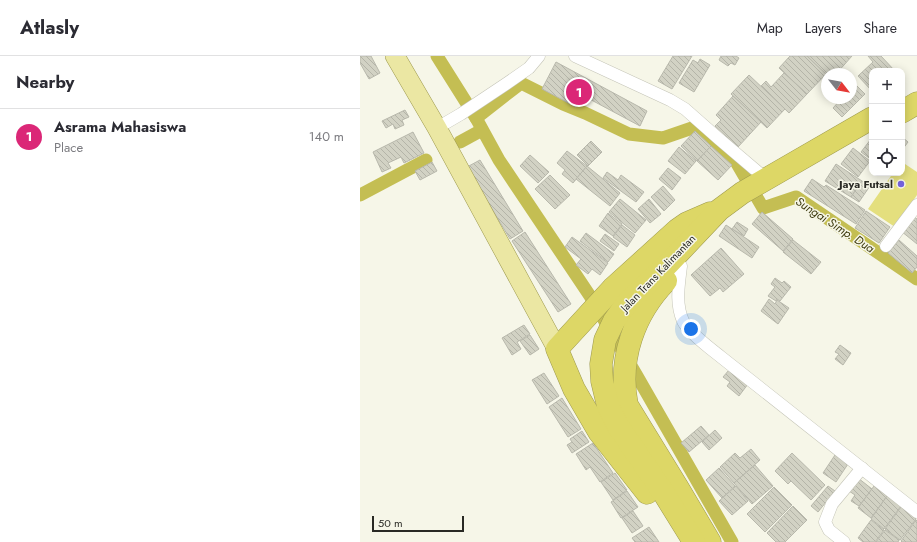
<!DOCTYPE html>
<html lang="en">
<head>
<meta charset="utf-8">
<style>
  :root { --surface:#fff; --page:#f7f7f7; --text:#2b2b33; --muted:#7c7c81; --line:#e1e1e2; --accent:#db2777 }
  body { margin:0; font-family:Jost,sans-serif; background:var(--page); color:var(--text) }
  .controls { position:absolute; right:12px; top:12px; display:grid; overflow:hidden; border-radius:8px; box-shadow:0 2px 10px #0003 }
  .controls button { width:36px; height:36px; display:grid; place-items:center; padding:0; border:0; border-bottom:1px solid var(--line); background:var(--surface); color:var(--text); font:20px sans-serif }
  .compass { position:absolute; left:461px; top:12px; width:36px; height:36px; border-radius:50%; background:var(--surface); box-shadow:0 2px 10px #0003; rotate:121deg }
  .scale { position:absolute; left:12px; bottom:10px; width:92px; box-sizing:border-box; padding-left:4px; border:2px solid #292924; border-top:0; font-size:11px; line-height:14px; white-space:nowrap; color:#292924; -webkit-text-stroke:3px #f6f6e8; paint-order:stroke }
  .you { position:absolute; left:331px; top:273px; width:14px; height:14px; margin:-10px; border:3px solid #fff; border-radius:50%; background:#1a73e8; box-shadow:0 0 0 6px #1a73e833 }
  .badge { display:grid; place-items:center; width:26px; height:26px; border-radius:50%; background:var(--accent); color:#fff; font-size:13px; font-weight:700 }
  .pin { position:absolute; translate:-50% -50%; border:2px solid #fff; box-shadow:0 1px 4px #0006 }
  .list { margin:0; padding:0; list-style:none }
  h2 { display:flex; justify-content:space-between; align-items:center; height:52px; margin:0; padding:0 16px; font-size:17px }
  h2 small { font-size:13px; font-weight:400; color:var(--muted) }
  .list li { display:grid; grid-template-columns:26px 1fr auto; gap:12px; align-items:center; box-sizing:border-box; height:56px; padding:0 16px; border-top:1px solid var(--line) }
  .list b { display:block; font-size:15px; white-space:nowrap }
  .list p { margin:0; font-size:13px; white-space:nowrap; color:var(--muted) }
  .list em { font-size:13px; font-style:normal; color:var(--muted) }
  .icon { flex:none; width:22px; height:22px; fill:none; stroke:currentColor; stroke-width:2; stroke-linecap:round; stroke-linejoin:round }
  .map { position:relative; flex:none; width:557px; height:486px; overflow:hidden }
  header { display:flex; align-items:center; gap:24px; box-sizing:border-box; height:56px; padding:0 20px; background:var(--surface); border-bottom:1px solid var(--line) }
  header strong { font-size:19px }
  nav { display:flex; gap:22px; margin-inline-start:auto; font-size:14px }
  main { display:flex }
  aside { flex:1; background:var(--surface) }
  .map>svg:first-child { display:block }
</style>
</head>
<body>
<header>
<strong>Atlasly</strong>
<nav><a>Map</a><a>Layers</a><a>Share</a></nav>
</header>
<main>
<aside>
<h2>Nearby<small></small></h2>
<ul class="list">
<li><span class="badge">1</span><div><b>Asrama Mahasiswa</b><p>Place</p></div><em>140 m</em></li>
</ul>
</aside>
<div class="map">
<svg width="557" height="486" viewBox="0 0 557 486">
  <defs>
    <pattern id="building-back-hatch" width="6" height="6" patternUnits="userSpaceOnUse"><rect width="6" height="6" fill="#d2d2c4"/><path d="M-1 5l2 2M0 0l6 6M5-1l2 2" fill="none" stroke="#b4b4a8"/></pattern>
  </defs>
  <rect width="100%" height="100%" fill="#f6f6e8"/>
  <!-- garden -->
  <polygon fill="#e4df7e" points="542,106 557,116 557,139 535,171 508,153 533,117 542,117"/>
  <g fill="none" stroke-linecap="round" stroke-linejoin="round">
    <!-- canal -->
    <g stroke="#c4be53" stroke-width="13">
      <polyline points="77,0 116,62 139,104 230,240 277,320 372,486"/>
      <polyline points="116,62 161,27 203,48 225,57 269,78 303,82 335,71 375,104 403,152 436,141 557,223"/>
      <polyline points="100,86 122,74"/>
      <polyline points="0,139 66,104"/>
    </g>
  </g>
  <!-- building -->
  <g fill="url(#building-back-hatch)" stroke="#b8b8ac">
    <polygon points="0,0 11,0 20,17 9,23 0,7"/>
    <polygon points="313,0 332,0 312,33 298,25"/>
    <polygon points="361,0 376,0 379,2 375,9 371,7 368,10 359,4"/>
    <polygon points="430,0 447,0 466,18 447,38 419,12"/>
    <polygon points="447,0 492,0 476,18 467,18 467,19"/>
    <polygon points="508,0 521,0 535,15 512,15 512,35 498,20 513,6"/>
    <polygon points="340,3 350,9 334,36 319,27 333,4 338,7"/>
    <polygon points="196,6 287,55 280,70 222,39 216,51 182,33"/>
    <polygon points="424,17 447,38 429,57 401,30 406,25 411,31"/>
    <polygon points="389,19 425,53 407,72 371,38"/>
    <polygon points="496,29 505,38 482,61 473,52 482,42 491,42 491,34"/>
    <polygon points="373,40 401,66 378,91 355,70 361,64 356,59"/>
    <polygon points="45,54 49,61 42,64 44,69 35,73 33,68 26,72 22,65"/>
    <polygon points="335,75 351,90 337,105 321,90"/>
    <polygon points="53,76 64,97 44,107 41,101 28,107 31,112 22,116 13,96"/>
    <polygon points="542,81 548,86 542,94"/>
    <polygon points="511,83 512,83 512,104 501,96"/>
    <polygon points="231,85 242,96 228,110 217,99"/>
    <polygon points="351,90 372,109 358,124 337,105"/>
    <polygon points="319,91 336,105 325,118 308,105"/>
    <polygon points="493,92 510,105 498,121 481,108"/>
    <polygon points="207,95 227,110 213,127 202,118 205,114 197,107"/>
    <polygon points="170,99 189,116 178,127 160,110"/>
    <polygon points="120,104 163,175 150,183 107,111"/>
    <polygon points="72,106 77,115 60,124 55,115"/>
    <polygon points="476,108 502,125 491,141 465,125"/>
    <polygon points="227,110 260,137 250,150 216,123"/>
    <polygon points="308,112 321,122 312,134 299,123"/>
    <polygon points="247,116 258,124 261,119 284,136 276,146 243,122"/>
    <polygon points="190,119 210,139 195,153 175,133"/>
    <polygon points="452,123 464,131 466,129 505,154 496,168 444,135"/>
    <polygon points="502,125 510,130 499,146 491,141"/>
    <polygon points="303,130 315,144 304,155 291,141"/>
    <polygon points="260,143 286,164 275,177 249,156"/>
    <polygon points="289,143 301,158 290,167 278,153"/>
    <polygon points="506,155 530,171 519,187 495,172"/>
    <polygon points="402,156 433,183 423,195 392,168"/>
    <polygon points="248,157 262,168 253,180 239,170"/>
    <polygon points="553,160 557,163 557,188 541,175"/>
    <polygon points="377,166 388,173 384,180 372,173"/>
    <polygon points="262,169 275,179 267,191 253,181"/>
    <polygon points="366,169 399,191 392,202 359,180"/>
    <polygon points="165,176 211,248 198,256 152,185"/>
    <polygon points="226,177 254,198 248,206 220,185"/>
    <polygon points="245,178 259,188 254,195 240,185"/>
    <polygon points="212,181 248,207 240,219 232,213 228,218 216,209 221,203 205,191"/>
    <polygon points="433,184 461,206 451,218 423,196"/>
    <polygon points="539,184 557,200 557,211 552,217 528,197"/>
    <polygon points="361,192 384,218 363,236 360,232 350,240 331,219"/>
    <polygon points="415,222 422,227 424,225 431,231 420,245 417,243 416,245 408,240 415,231 411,228"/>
    <polygon points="409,243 415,248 417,244 429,252 418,268 401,255"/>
    <polygon points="164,269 170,278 157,286 161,293 152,299 142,282"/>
    <polygon points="170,279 179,293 170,299 160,285"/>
    <polygon points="480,289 491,297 483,309 475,303 479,298 475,296"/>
    <polygon points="369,314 388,328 379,340 367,330 370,326 363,321"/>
    <polygon points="184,317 199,340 187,348 172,324"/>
    <polygon points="202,342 221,373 208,381 189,351"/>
    <polygon points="341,370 349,379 329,396 321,387"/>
    <polygon points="355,374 362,382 349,394 342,386"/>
    <polygon points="222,375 229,386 212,397 207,389 212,386 210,383"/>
    <polygon points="233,387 253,417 240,426 230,411 226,414 216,398"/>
    <polygon points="391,393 400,404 374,427 360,411 375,397 380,402"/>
    <polygon points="432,397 465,429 451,444 431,425 428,428 415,415"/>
    <polygon points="475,399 488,408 476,426 463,417"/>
    <polygon points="395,409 413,430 392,448 374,427"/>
    <polygon points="359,412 375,430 362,442 346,424"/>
    <polygon points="255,417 267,434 253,444 241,426"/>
    <polygon points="498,422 512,433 499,450 491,445 495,439 489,435"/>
    <polygon points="376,430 388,445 372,459 359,445"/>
    <polygon points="468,430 475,435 458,456 451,450"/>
    <polygon points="514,430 527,440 511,462 498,452"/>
    <polygon points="414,431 432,449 405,476 387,458"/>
    <polygon points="267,435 278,451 261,462 251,446"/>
    <polygon points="527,440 541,450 524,473 511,463"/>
    <polygon points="433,450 447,464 425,486 416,486 407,477"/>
    <polygon points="541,451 556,463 540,484 525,473"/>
    <polygon points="273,455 283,470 272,477 262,462"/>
    <polygon points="511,464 524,474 515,486 503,486 498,482"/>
    <polygon points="556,464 557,465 557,486 542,486 541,485"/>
    <polygon points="289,471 299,486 275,486 272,482"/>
    <polygon points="525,474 539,484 538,486 516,486"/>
  </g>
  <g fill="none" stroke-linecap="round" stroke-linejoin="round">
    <defs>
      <g id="street">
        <polyline points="215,0 310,44 325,53 359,83 406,123"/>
        <polyline points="77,72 101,58 146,28 169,12 179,0"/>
        <polyline points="526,190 557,149"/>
        <path d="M 321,210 C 319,228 315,247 323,265 C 329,277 351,293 361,301 L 557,456"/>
        <polyline points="484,486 469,474 465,466 472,448 502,412"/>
      </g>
      <polyline id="primary" points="35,0 77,72 197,293"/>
      <g id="highway">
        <polyline points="542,56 557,47"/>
        <path d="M 306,225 C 274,258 258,303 267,349 L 318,432 L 350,486"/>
        <polyline points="287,437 239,376 214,333 197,293 253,232 317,174 327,167 350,157"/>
        <polyline points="334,486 303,436 258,370 248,350 242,325 241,308 245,284 254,265 267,247 309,207 359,154 382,137 512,62"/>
      </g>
    </defs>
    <!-- street casing -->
    <use href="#street" stroke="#c4c4b7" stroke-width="13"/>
    <!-- primary casing -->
    <use href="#primary" stroke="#9e9a4f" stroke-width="20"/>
    <!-- highway casing -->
    <use href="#highway" stroke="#9e9a4f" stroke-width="23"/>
    <!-- street -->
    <use href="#street" stroke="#fff" stroke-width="12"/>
    <!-- primary -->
    <use href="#primary" stroke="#ebe7a3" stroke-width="19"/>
    <!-- highway -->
    <use href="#highway" stroke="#ddd766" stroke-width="22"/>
  </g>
  <!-- markers -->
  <circle fill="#7462dc" stroke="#f6f6e8" stroke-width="1.5" cx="541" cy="128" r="4"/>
  <g text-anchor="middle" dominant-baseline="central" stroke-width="3" stroke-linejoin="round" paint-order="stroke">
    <!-- poi labels -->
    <g font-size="11" font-weight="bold" fill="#292924" stroke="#f6f6e8" text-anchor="end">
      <text x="533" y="128">Jaya Futsal</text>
    </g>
    <!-- street labels -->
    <g font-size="11" fill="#292924" stroke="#f6f6e8">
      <text transform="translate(298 217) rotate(-46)">Jalan Trans Kalimantan</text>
    </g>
    <!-- water labels -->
    <g font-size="12" font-style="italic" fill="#3e3b0e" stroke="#f6f6e8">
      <text transform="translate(475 169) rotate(33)">Sungai Simp. Dua</text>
    </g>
  </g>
</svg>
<div class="controls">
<button>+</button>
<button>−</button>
<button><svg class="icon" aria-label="locate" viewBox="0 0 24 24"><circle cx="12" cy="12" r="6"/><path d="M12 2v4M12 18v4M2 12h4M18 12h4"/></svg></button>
</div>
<svg class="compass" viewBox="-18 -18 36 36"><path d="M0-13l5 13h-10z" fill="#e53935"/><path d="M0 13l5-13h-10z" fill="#7c7c81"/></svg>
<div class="scale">50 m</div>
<div class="you"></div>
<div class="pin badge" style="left:219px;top:36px">1</div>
</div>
</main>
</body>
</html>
